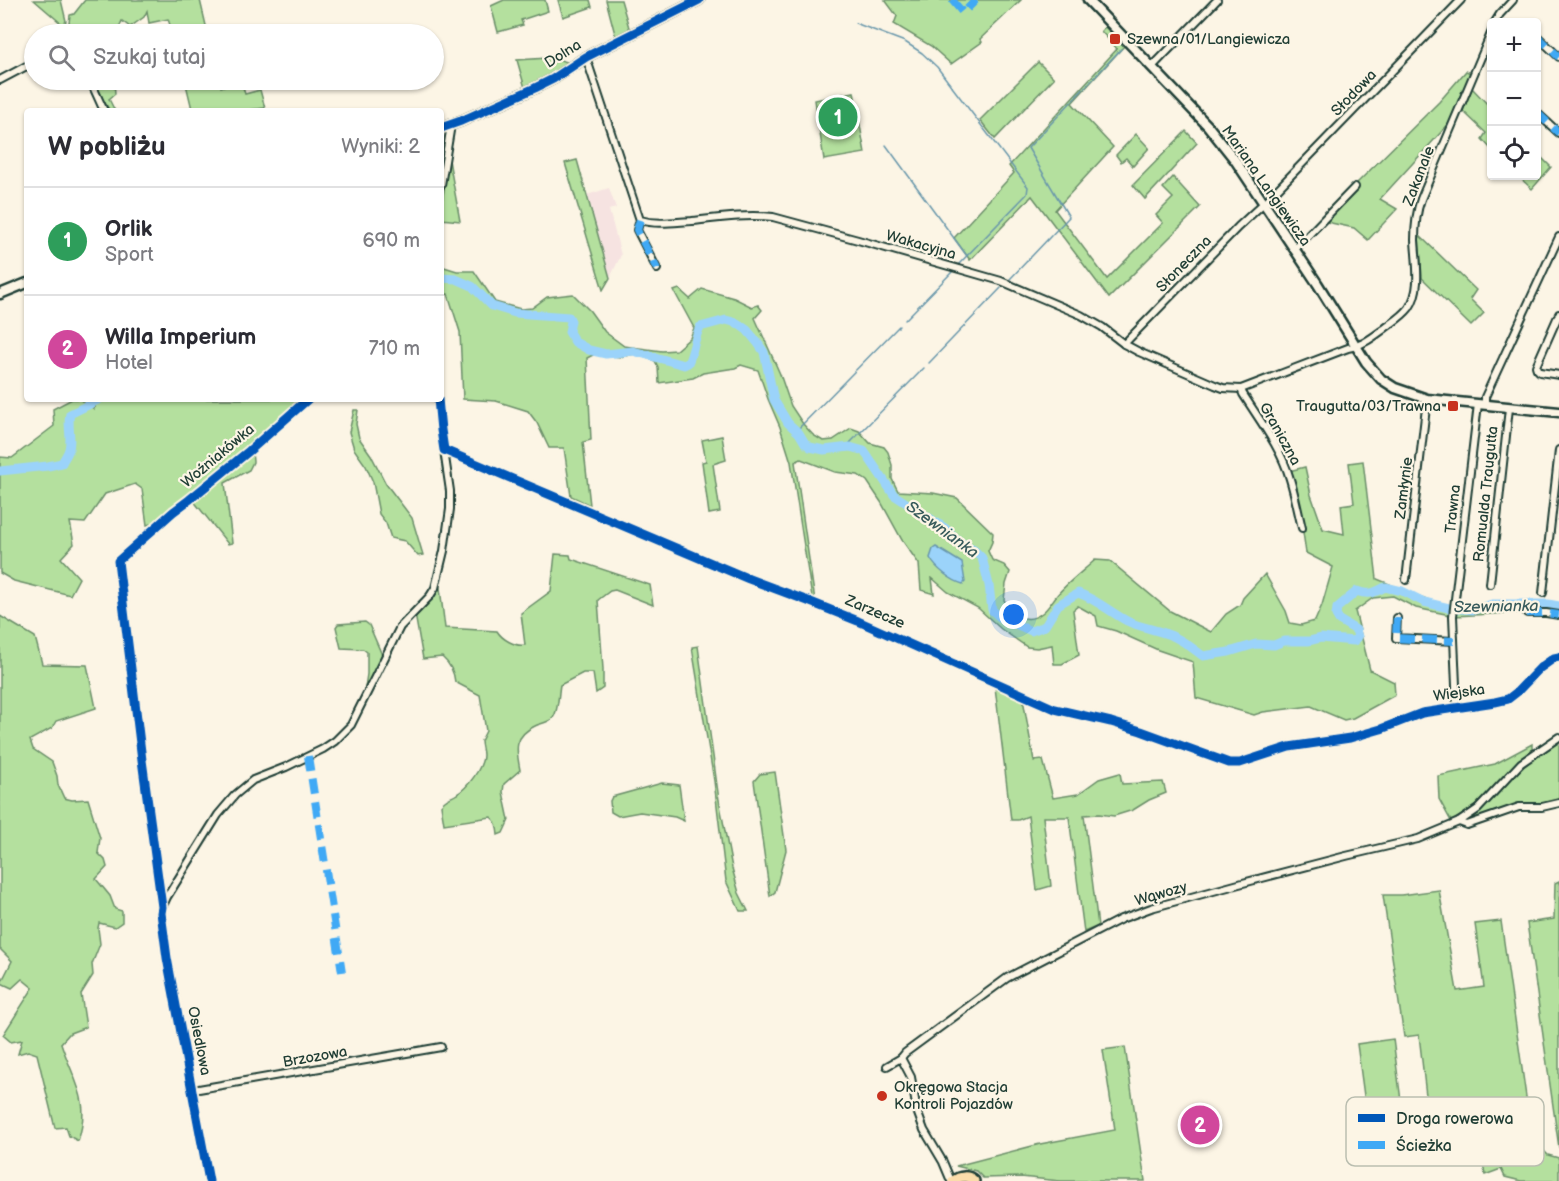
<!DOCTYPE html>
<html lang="pl">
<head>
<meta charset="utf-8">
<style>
  :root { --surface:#fff; --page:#f2f2f3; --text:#2b2b33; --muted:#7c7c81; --line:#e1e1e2; --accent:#db2777 }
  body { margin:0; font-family:"Balsamiq Sans",sans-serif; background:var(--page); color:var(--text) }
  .controls { position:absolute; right:18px; top:18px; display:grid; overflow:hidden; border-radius:6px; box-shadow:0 2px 4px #0004 }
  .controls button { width:54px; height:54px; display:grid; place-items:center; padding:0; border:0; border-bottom:2px solid var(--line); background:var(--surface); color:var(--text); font:30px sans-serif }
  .you { position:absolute; left:1014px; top:615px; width:21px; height:21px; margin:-15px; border:4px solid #fff; border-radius:50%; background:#1a73e8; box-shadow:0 0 0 9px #1a73e833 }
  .badge { display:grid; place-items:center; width:39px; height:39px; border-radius:50%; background:var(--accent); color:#fff; font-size:20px; font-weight:700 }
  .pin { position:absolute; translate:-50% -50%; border:3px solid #fff; box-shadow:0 2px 6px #0006 }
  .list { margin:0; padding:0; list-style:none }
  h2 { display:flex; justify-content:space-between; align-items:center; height:78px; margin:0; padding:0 24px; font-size:26px }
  h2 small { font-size:20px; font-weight:400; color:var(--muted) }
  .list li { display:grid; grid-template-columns:39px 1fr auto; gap:18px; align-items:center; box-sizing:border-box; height:108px; padding:0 24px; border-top:2px solid var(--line) }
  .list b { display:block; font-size:22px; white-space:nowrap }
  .list p { margin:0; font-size:20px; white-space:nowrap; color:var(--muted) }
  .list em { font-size:20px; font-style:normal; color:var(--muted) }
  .icon { flex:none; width:33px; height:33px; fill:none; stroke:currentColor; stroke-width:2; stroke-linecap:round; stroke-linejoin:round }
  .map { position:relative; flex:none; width:1559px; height:1181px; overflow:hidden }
  .search { position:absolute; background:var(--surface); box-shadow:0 2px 4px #0004; left:24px; top:24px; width:420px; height:66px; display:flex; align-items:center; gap:15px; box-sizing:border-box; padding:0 21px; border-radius:33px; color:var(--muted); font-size:22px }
  .panel { position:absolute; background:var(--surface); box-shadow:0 2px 4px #0004; left:24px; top:108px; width:420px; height:294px; border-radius:6px }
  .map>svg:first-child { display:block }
</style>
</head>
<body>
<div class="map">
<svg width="1559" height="1181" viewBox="0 0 1559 1181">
  <rect width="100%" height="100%" fill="#fcf5e5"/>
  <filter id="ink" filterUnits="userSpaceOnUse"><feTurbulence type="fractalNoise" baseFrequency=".0167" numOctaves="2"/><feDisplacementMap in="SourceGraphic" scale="12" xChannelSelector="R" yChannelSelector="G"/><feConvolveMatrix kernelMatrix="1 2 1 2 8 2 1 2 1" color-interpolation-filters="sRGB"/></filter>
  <g filter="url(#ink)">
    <!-- built -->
    <polygon fill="#f6e3e1" points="609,188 616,208 609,210 621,255 610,278 587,195"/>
    <!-- green -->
    <g fill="#b4e09e" stroke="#6a8e69" stroke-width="1.5">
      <polygon points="34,0 61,0 66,21 63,25"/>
      <polygon points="85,0 200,0 208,34 173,34 168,19 149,23 147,11 144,17 130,27 122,21 116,34 64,34 68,31 70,15 74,14"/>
      <polygon points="504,0 545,0 548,11 521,20 523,25 498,32 491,6"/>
      <polygon points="558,0 590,0 592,7 563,17"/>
      <polygon points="606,0 621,0 630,31 616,38"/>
      <polygon points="885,0 1021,0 980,39 982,42 951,64 931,46 894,24 897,16"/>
      <polygon points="1105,27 1119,42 1125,45 1072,103 1113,147 1055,210 1107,279 1163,223 1156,215 1173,198 1163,188 1173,177 1200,207 1109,298 1032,196 970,260 954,238 1014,173 1009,166 1117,49 1101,31"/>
      <polygon points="548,58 556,59 571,63 547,79 525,88 517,60"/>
      <polygon points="1038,62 1054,78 995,139 980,120"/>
      <polygon points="1466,71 1473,74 1455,117 1380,199 1397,209 1368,240 1354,228 1322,221 1355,185 1439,102"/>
      <polygon points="94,80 114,80 115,94 109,99 115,111 110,111 102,98"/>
      <polygon points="185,80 219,80 221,87 241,80 245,94 260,90 265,108 237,111 187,111 192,109"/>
      <polygon points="1472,88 1491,108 1491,149 1482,139 1486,133 1463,111"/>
      <polygon points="854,92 865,153 824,160 815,100"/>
      <polygon points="1186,131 1197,143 1145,199 1133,185"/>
      <polygon points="1136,134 1149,148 1133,166 1126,158 1121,162 1116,155"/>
      <polygon points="1537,153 1551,167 1532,189 1518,176 1536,176"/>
      <polygon points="449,160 460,221 441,219 441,207"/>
      <polygon points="577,160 610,278 603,290 565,163"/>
      <polygon points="1419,235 1476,290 1470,299 1484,313 1471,326 1422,278"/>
      <path d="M 441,266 L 457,271 L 474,271 L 495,302 L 521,309 L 532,308 L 547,297 L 573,294 L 590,311 L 605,332 L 624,346 L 662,351 L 676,350 L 690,338 L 694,328 L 674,291 L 679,289 L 690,299 L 702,289 L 734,298 L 752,307 L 758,305 L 762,310 L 755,318 L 780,374 L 791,406 L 803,424 L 813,435 L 823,441 L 833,440 L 851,428 L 859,431 L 870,443 L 884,447 L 888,452 L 892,465 L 892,479 L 898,491 L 933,493 L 957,498 L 993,533 L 992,542 L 988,551 L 992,560 L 1004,565 L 1010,572 L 1006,584 L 1004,600 C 1014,614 1025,626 1042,613 C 1048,609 1052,601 1057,595 C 1068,582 1083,571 1095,560 L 1110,561 L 1170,611 L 1211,632 L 1226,614 L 1240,605 L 1243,598 L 1265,574 L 1286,611 L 1290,623 L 1301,625 L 1315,621 L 1322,605 L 1333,567 L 1306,553 C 1302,526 1299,496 1289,471 L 1305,467 L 1311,495 L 1323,529 L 1344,534 L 1341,505 L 1354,503 L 1349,463 L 1363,461 L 1377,579 L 1439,604 L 1461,606 L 1512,601 L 1543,601 L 1559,604 L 1559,613 L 1545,611 L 1455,616 L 1416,608 L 1393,596 L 1373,598 L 1355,611 L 1370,670 L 1394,682 L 1395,695 L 1353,718 L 1344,720 L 1311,706 L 1263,712 L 1254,715 L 1196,698 L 1193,662 L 1158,650 L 1116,631 L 1098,626 L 1096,616 L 1078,606 L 1073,610 L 1079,655 L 1062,664 L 1054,664 L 1052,645 L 1037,648 L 1027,647 L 1001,629 L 978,608 L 948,592 L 932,578 L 934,594 L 921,590 L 919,564 L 902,540 L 881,502 L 867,481 L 858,475 L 835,472 L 801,459 L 795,462 L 815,601 L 812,598 L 791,462 L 780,427 L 768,399 L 758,370 L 741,365 L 735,368 L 703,373 L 693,378 L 659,383 L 658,367 L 655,361 L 635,354 L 620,357 L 595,354 L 587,358 L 591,440 L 583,442 L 590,505 L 571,496 L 564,448 L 549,448 L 537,423 L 528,411 L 496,401 L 463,399 L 460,332 L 448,294 L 441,295 Z"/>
      <polygon points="72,399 80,399 94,409 97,399 304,399 189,496 153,523 147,525 142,489 135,484 105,494 85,523 70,522 74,544 61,558 79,578 70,595 14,581 0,573 0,457 12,458 54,426 53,409"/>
      <polygon points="354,410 358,410 356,424 359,438 371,455 386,484 412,518 423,555 418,556 405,541 391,538 386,523 379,514 373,482 366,466 354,449 349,432"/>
      <polygon points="722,436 726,460 713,464 720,512 709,514 702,462 706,461 702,440"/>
      <polygon points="252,451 253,462 249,470 225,483 232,543 228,544 193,500"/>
      <path d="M 555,554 L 570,555 L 571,559 L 650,585 L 653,605 L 615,590 L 610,591 L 598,600 L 603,669 L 603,688 L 596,693 L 593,673 L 583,673 L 560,685 C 558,695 559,710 553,718 C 548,723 541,723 535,726 C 513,736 516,750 520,770 L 504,784 L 503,792 L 509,820 L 503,833 L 498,835 C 497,827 497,822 491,817 L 444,824 L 441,805 C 446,798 451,798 457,794 C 467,788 483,768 483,755 C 483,751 481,745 481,741 L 486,731 L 480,695 L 455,682 C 454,671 450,664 442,657 L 423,659 L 415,614 L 440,588 L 445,628 L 497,631 C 502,639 515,647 525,645 L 521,613 L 551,591 Z"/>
      <path d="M 0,616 L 35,637 L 42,664 L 87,665 L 96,708 L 56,721 L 52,728 L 30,740 L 33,749 L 52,762 L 57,776 L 58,785 L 64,798 L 72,800 L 88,799 L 100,838 L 98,853 L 105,860 L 107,867 L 96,879 L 110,896 L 115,909 L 122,911 L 122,922 L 115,927 L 99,923 L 98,928 L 100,944 L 92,964 L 93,975 L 81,994 L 86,1027 L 70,1033 L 61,1043 C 73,1080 92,1100 78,1141 L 69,1136 L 66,1127 L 55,1128 L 37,1054 L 28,1051 L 18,1054 L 22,1040 L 11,1042 L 3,1035 L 33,988 L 22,979 L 12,988 L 1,983 L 12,961 L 0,949 Z"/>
      <polygon points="365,622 369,625 382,655 364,694 367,674 367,652 363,649 341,648 336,627 338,624"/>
      <polygon points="698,646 719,800 732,868 739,893 748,911 740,911 726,881 714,781 692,647"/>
      <polygon points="995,687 1023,699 1034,761 1043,760 1053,798 1078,794 1099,779 1120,773 1122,784 1163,782 1166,793 1149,800 1133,810 1114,816 1099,814 1084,815 1098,926 1084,932 1069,817 1043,817 1051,886 1037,890 1028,816 1018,820 1011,820"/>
      <path d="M 1559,740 L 1559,801 L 1543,806 L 1525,804 L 1467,823 L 1465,822 C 1495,792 1524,763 1559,740 Z"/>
      <path d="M 1532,744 L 1532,749 C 1505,773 1485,805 1451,821 L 1439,799 L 1438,776 L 1495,764 Z"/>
      <polygon points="775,772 786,850 775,892 770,896 754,781 760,774"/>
      <polygon points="662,783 679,785 684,821 675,817 640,812 618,816 611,812 610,801 612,797"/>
      <polygon points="1559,881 1559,1148 1527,923 1554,919 1555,883"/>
      <polygon points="1439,890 1457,991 1484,987 1475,924 1501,921 1532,1139 1548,1155 1559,1158 1559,1181 1521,1181 1505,1177 1501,1169 1485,1175 1483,1162 1460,1164 1452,1117 1429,1121 1419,1035 1404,1037 1383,895 1401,895"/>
      <polygon points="1393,1039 1407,1147 1371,1148 1357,1044"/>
      <polygon points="1125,1047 1145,1181 1060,1181 1021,1177 983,1178 976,1171 956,1166 1040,1144 1115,1130 1103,1050"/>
    </g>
    <!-- water -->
    <path fill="#9bd3fa" stroke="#6997ab" stroke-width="1.5" d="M 936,547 L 962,563 L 965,582 L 963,584 C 952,581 936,569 930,558 L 933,549 Z"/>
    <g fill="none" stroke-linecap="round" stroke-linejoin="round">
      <!-- stream -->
      <g stroke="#6997ab" stroke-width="1.5">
        <polyline points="855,23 905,42 922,53 937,67 1028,187 1027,194 958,265"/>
        <polyline points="886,145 967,256"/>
        <polyline points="1010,279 1069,217 1028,148 1121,49"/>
        <polyline points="905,320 952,272"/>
        <polyline points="929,363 1001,288"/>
        <polyline points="796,431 899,326"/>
        <polyline points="846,447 924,368"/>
      </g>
      <!-- river -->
      <g stroke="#9bd3fa" stroke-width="9">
        <path d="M 441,278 L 456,279 L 472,286 L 492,306 L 515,313 L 569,317 L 571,321 L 569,332 L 575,342 L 589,350 L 606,354 L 633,351 L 684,365 L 688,363 C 694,351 694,339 700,327 L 726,320 L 737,323 L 747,330 L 757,342 L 764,352 L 774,400 L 788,423 L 799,433 L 805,443 L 810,447 L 824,450 L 850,447 L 864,451 L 894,495 L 945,528 L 959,541 L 974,550 L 982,558 L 989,585 L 992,610 L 1000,617 L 1031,631 L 1045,626 L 1058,605 L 1078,593 C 1096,599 1110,612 1127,621 C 1140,627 1153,629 1167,634 C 1180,638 1191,647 1203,656 L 1229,652 L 1256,644 L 1274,645 L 1284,641 L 1309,641 L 1321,638 L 1354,641 L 1358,637 L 1356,630 L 1339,620 L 1336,615 L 1337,608 L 1357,591 C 1369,596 1375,592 1385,587 L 1402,591 L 1424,602 L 1449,608 L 1474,610 L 1492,604 L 1548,604 L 1559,606"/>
        <path d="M 0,471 L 48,466 L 62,463 C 64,458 68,454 69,449 C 72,437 67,425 70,414 L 100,399"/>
      </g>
      <defs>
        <g id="street">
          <polyline points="1495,22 1500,14 1513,0"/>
          <polyline points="1536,35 1559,57"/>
          <path d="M 586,57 L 640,220 C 657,225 674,222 692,221 C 719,218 747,214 773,217 L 858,240 L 1001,281 L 1081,315 L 1102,327 L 1124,344 L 1139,352 L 1215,385 L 1223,388 L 1241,389 L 1348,348 C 1362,346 1373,337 1384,329 C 1393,322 1402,317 1409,308 C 1422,289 1416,262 1415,240 C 1415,226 1416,213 1421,199 L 1492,31"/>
          <polyline points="1152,67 1217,0"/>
          <polyline points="0,80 34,62"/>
          <polyline points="90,80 104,111"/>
          <polyline points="1536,112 1559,133"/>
          <polyline points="441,185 451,125"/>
          <polyline points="640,220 637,230 657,269"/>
          <polyline points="1294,250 1355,187"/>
          <polyline points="1559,314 1536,366 1537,369 1540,372 1559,375"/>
          <polyline points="1124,344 1238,227 1267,200 1461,0"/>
          <path d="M 1241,389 L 1243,394 C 1260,421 1281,448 1290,479 C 1295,495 1298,512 1302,528"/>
          <polyline points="1485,405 1485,397 1559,237"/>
          <polyline points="444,450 749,579 808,601 858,621 1055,709 1111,722 1141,731 1229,763 1240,763 1289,747 1350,738 1381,729 1422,713 1495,702 1508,699 1517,692 1540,668 1554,658 1559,657"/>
          <polyline points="1406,580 1427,399"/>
          <polyline points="1490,584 1509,408"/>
          <polyline points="1543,593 1559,450"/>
          <polyline points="1527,613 1546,613 1559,615"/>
          <polyline points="1397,618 1396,638 1454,641"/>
          <polyline points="1457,708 1453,616 1478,404"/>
          <polyline points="1459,822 1467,825 1519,807 1542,807 1559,803"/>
          <polyline points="163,906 167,897 218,815 235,795 253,780 286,767 323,749 335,741 351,725 400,627 430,596 435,588 444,551 450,509 450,491 441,430 438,399"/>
          <polyline points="901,1058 911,1077 917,1111 924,1130 943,1162 951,1181"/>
          <polyline points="887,1066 901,1058 905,1053 1007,978 1121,919 1151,908 1239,884 1346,856 1418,839 1459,822 1478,809 1521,763 1559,737"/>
          <polyline points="193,1090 441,1047"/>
          <polyline points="209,1181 167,958 161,913 162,907 142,760 118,561 173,512 189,500 249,451 308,399"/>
        </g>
        <g id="secondary">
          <polyline points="1088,0 1208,126 1235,160 1317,283 1366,362 1381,379 1395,388 1427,399 1559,412"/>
          <polyline points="441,128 461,121 535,88 553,79 586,57 699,0"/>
          <polyline points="0,294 27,283"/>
        </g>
        <path id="primary" d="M 953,1181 C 960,1176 968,1175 974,1181"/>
      </defs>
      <!-- street casing -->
      <use href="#street" stroke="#1f3d34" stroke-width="10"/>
      <!-- secondary casing -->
      <use href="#secondary" stroke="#1f3d34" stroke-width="13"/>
      <!-- primary casing -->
      <use href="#primary" stroke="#1f3d34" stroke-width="14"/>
      <!-- street -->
      <use href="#street" stroke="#fcf5e5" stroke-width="6"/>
      <!-- secondary -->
      <use href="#secondary" stroke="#fcf5e5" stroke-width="8"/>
      <!-- primary -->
      <use href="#primary" stroke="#fbddab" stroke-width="9"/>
      <!-- quiet -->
      <g stroke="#3fa9f5" stroke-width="8" stroke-dasharray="15 8" stroke-linecap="butt">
        <polyline points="952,0 963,13 976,0"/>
        <polyline points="1536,35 1559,57"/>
        <polyline points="1536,112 1559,133"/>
        <polyline points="640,220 637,230 657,269"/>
        <polyline points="1527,613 1546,613 1559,615"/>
        <polyline points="1397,618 1396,638 1454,641"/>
        <polyline points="308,756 342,972"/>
      </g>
      <defs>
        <g id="cycleway">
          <polyline points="441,128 461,121 535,88 553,79 586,57 699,0"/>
          <polyline points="438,399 441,430 444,450 749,579 808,601 858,621 1055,709 1111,722 1141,731 1229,763 1240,763 1289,747 1350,738 1381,729 1422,713 1495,702 1508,699 1517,692 1540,668 1554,658 1559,657"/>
          <polyline points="209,1181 167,958 161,913 162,907 142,760 118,561 173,512 189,500 249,451 308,399"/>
        </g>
      </defs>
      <!-- cycleway casing -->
      <use href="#cycleway" stroke="#fcf5e5" stroke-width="13"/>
      <!-- cycleway -->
      <use href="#cycleway" stroke="#0057b8" stroke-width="9"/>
    </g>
  </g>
  <!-- markers -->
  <g fill="#c8321e" stroke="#fcf5e5" stroke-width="2">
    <rect x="1109" y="33" width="12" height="12" rx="3"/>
    <rect x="1447" y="400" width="12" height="12" rx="3"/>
    <circle cx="882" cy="1096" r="6"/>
  </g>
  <g text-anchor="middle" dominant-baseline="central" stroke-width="4.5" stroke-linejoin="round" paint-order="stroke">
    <!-- poi labels -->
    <g font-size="15" fill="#1f3d34" stroke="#fcf5e5" text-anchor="start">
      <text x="1127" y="39">Szewna/01/Langiewicza</text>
      <text x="1441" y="406" text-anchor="end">Traugutta/03/Trawna</text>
      <text x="894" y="1087">Okręgowa Stacja<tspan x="894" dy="17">Kontroli Pojazdów</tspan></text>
    </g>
    <!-- street labels -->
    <g font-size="15" fill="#1f3d34" stroke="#fcf5e5">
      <text transform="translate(563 54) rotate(-32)">Dolna</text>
      <text transform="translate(1354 93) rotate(-46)">Słodowa</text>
      <text transform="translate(1419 176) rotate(-69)">Zakanale</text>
      <text transform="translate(1266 186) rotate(55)">Mariana Langiewicza</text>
      <text transform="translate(921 245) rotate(16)">Wakacyjna</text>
      <text transform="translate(1184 264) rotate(-46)">Słoneczna</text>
      <text transform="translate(1280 434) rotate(61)">Graniczna</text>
      <text transform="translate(218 456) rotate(-40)">Woźniakówka</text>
      <text transform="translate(1404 488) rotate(-83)">Zamłynie</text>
      <text transform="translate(1486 494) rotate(-84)">Romualda Traugutta</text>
      <text transform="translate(1453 509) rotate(-84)">Trawna</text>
      <text transform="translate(875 612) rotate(23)">Zarzecze</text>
      <text transform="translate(1459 693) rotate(-8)">Wiejska</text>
      <text transform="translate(1161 894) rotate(-16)">Wąwozy</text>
      <text transform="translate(199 1041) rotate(79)">Osiedlowa</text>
      <text transform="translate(315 1057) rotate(-10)">Brzozowa</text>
    </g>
    <!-- water labels -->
    <g font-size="16" font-style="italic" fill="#385b5c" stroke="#fcf5e5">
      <text transform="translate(942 530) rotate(36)">Szewnianka</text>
      <text transform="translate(1496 607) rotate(-1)">Szewnianka</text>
    </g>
  </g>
  <!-- legend -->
  <rect x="1346" y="1097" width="198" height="69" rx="9" fill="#fcf5e5" stroke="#babeb0" stroke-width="1.5"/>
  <rect x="1358" y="1114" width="27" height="8" fill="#0057b8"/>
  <rect x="1358" y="1141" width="27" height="8" fill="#3fa9f5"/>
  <g font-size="16" fill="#1f3d34">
    <text x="1396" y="1124">Droga rowerowa</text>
    <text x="1396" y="1151">Ścieżka</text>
  </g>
</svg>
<div class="controls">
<button>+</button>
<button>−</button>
<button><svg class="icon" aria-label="locate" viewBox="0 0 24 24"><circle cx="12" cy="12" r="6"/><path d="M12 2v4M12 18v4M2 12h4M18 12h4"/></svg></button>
</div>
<div class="you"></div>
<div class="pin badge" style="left:838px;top:117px;background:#2e9e5b">1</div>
<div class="pin badge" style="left:1200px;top:1125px;background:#d1479c">2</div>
<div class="search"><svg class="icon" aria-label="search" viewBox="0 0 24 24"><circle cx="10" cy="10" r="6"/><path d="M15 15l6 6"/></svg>Szukaj tutaj</div>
<section class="panel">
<h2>W pobliżu<small>Wyniki: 2</small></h2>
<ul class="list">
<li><span class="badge" style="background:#2e9e5b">1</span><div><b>Orlik</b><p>Sport</p></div><em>690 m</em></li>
<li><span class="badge" style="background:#d1479c">2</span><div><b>Willa Imperium</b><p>Hotel</p></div><em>710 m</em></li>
</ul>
</section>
</div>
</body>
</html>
